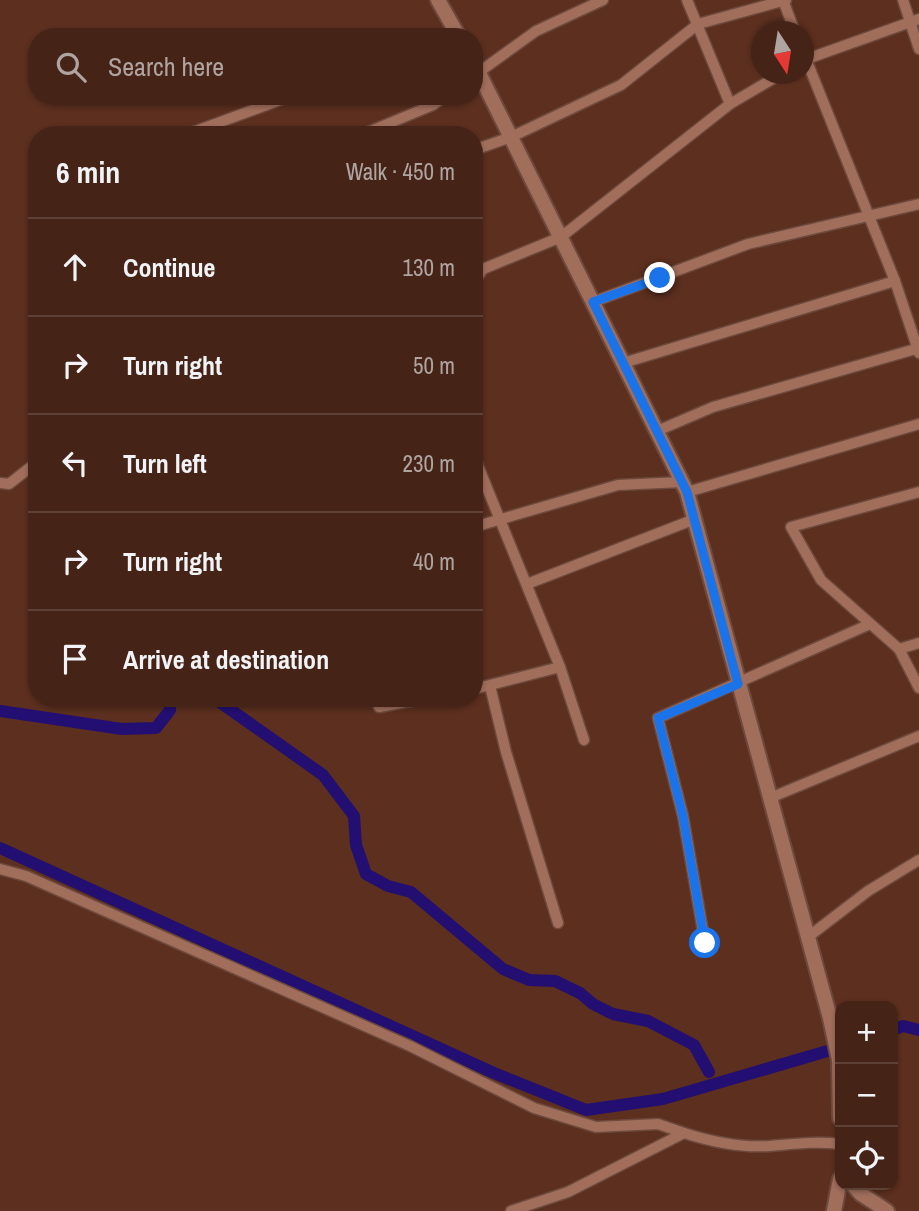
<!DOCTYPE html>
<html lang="en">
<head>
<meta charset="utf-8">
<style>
  :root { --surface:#452317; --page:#4c2b20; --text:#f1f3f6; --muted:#b0a4a1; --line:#5d4036 }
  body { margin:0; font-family:"Archivo Narrow",sans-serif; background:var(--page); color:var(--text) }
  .controls { position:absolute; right:21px; bottom:21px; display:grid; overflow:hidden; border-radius:14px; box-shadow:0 2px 5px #0004 }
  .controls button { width:63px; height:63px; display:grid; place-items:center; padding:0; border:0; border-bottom:2px solid var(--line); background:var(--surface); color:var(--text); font:35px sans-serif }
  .compass { position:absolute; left:751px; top:21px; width:63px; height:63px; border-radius:50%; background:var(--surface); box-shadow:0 2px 5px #0004; rotate:168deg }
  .stop { position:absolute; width:21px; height:21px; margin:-16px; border:5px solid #1a73e8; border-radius:50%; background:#fff }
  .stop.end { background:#1a73e8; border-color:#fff; box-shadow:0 2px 7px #0008 }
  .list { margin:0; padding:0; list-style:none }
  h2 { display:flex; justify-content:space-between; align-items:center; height:91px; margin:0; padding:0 28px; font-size:30px }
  h2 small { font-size:23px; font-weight:400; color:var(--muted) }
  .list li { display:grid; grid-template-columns:46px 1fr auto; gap:21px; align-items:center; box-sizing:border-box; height:98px; padding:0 28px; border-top:2px solid var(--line) }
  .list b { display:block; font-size:26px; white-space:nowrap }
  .list em { font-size:23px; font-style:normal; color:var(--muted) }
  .icon { flex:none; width:38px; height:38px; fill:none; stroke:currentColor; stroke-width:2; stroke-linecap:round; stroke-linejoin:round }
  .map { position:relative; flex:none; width:919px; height:1211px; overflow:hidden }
  .search { position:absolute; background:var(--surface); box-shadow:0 2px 5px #0004; left:28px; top:28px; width:455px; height:77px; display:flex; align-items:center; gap:18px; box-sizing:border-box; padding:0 24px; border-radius:28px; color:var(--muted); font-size:26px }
  .panel { position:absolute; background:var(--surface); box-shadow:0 2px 5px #0004; left:28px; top:126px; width:455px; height:581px; border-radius:28px }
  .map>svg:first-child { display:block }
</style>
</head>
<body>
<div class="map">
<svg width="919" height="1211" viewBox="0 0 919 1211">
  <rect width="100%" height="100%" fill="#5c2f1f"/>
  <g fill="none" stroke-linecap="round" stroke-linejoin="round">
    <!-- canal -->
    <g stroke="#230f71" stroke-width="12">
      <polyline points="214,698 323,775 354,816 356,845 366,874 388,886 411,892 503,969 529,980 555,981 580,993 593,1004 613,1014 648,1021 694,1045 709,1072"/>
      <polyline points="0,711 122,729 156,728 170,710 171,698"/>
      <polyline points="0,848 494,1073 586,1110 663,1099 831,1050"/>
      <polyline points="893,1030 903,1026 919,1030"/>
    </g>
    <defs>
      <g id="street">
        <polyline points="783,0 795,32"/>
        <polyline points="903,0 919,49"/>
        <polyline points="804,54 895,281 919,353"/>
        <polyline points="804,60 919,19"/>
        <polyline points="475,75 536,31 603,0"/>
        <polyline points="730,104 781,74"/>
        <polyline points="185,135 291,96"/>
        <polyline points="361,135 433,105 445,96"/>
        <polyline points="474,150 511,137 621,85 698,24 786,0"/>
        <polyline points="474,282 483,269 561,237 730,104 687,0"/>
        <polyline points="593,302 748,244 919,204"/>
        <polyline points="623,363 895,281"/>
        <polyline points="657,431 713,407 919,348"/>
        <polyline points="474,456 560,667 584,740"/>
        <polyline points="0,483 9,484 37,462"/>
        <polyline points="687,492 919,424"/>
        <polyline points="919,492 791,527 821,580 899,649 919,688"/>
        <polyline points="474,527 618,485 682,482"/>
        <polyline points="527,584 695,519"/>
        <polyline points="899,649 919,643"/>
        <polyline points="490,686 506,752 558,923"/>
        <polyline points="474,689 560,667"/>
        <polyline points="377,698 379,707 427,698"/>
        <polyline points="770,798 919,736"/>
        <polyline points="0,869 26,876 410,1046 534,1108 596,1127 658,1124 684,1133"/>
        <polyline points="808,937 868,891 919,860"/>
        <polyline points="705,943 683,816 658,718 870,624"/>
        <path d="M 511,1211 L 568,1192 L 684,1133 C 712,1142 740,1148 770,1146 C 794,1144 816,1141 840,1144"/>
      </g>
      <g id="secondary">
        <polyline points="438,0 459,37"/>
        <polyline points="474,63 687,492 830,1018 839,1060 840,1118"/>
        <polyline points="853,1185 861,1194 887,1211"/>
        <polyline points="834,1211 840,1179"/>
      </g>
    </defs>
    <!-- street casing -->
    <use href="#street" stroke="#6d4a3d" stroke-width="13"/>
    <!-- secondary casing -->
    <use href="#secondary" stroke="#6d4a3d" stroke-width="18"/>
    <!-- street -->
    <use href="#street" stroke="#a16e5c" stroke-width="10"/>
    <!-- secondary -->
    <use href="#secondary" stroke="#a16e5c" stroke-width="14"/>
  </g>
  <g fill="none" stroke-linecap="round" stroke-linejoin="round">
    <!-- route -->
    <polyline stroke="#1a73e8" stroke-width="9" points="660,278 593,302 687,492 738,684 658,718 683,816 705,943"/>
  </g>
</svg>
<div class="controls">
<button>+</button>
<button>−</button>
<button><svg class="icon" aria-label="locate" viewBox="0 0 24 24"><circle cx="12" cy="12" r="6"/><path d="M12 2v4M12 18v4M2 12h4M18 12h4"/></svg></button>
</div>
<svg class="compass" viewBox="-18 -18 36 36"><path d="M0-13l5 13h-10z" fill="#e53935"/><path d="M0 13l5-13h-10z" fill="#b0a4a1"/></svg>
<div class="stop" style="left:705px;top:943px"></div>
<div class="stop end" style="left:660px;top:278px"></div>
<div class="search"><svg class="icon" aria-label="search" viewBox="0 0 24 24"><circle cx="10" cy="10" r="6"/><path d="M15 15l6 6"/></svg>Search here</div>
<section class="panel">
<h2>6 min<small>Walk · 450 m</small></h2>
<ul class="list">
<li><svg class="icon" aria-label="ahead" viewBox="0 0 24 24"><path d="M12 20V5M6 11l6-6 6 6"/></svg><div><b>Continue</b></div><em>130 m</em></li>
<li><svg class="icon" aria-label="right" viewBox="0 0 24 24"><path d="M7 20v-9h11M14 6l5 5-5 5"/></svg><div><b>Turn right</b></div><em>50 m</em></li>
<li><svg class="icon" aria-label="left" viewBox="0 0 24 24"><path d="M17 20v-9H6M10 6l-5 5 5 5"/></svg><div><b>Turn left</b></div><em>230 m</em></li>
<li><svg class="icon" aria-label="right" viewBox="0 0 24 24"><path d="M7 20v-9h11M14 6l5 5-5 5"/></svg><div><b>Turn right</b></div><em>40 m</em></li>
<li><svg class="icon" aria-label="arrive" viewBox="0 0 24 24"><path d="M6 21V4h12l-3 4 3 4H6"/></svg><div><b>Arrive at destination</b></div></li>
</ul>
</section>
</div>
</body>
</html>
